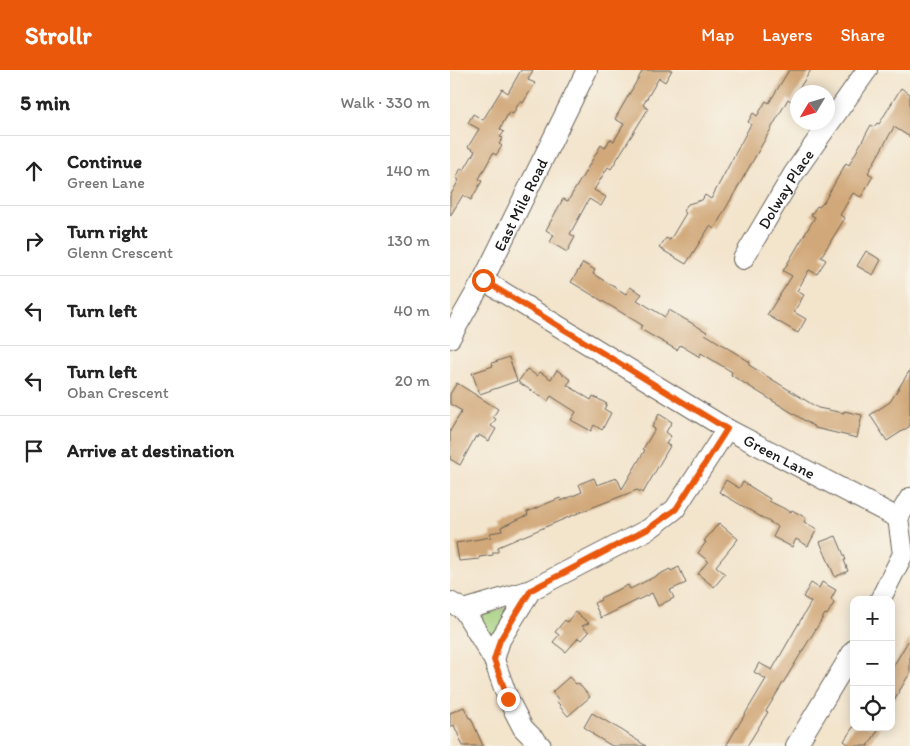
<!DOCTYPE html>
<html lang="en">
<head>
<meta charset="utf-8">
<style>
  :root { --surface:#fff; --page:#f2f2f2; --text:#222; --muted:#767676; --line:#e0e0e0; --accent:#ea580c }
  body { margin:0; font-family:Itim,sans-serif; background:var(--page); color:var(--text) }
  .controls { position:absolute; right:15px; bottom:15px; display:grid; overflow:hidden; border-radius:10px; box-shadow:0 2px 12px #0003 }
  .controls button { width:45px; height:45px; display:grid; place-items:center; padding:0; border:0; border-bottom:1px solid var(--line); background:var(--surface); color:var(--text); font:25px sans-serif }
  .compass { position:absolute; left:340px; top:15px; width:45px; height:45px; border-radius:50%; background:var(--surface); box-shadow:0 2px 12px #0003; rotate:232deg }
  .stop { position:absolute; width:15px; height:15px; margin:-11px; border:4px solid #ea580c; border-radius:50%; background:#fff }
  .stop.end { background:#ea580c; border-color:#fff; box-shadow:0 1px 5px #0008 }
  .list { margin:0; padding:0; list-style:none }
  h2 { display:flex; justify-content:space-between; align-items:center; height:65px; margin:0; padding:0 20px; font-size:21px }
  h2 small { font-size:16px; font-weight:400; color:var(--muted) }
  .list li { display:grid; grid-template-columns:32px 1fr auto; gap:15px; align-items:center; box-sizing:border-box; height:70px; padding:0 20px; border-top:1px solid var(--line) }
  .list b { display:block; font-size:19px; white-space:nowrap }
  .list p { margin:0; font-size:16px; white-space:nowrap; color:var(--muted) }
  .list em { font-size:16px; font-style:normal; color:var(--muted) }
  .icon { flex:none; width:28px; height:28px; fill:none; stroke:currentColor; stroke-width:2; stroke-linecap:round; stroke-linejoin:round }
  .map { position:relative; flex:none; width:460px; height:676px; overflow:hidden }
  header { display:flex; align-items:center; gap:30px; box-sizing:border-box; height:70px; padding:0 25px; background:var(--accent); color:#fff }
  header strong { font-size:24px }
  nav { display:flex; gap:28px; margin-inline-start:auto; font-size:18px }
  main { display:flex }
  aside { flex:1; background:var(--surface) }
  .map>svg:first-child { display:block }
</style>
</head>
<body>
<header>
<strong>Strollr</strong>
<nav><a>Map</a><a>Layers</a><a>Share</a></nav>
</header>
<main>
<aside>
<h2>5 min<small>Walk · 330 m</small></h2>
<ul class="list">
<li><svg class="icon" aria-label="ahead" viewBox="0 0 24 24"><path d="M12 20V5M6 11l6-6 6 6"/></svg><div><b>Continue</b><p>Green Lane</p></div><em>140 m</em></li>
<li><svg class="icon" aria-label="right" viewBox="0 0 24 24"><path d="M7 20v-9h11M14 6l5 5-5 5"/></svg><div><b>Turn right</b><p>Glenn Crescent</p></div><em>130 m</em></li>
<li><svg class="icon" aria-label="left" viewBox="0 0 24 24"><path d="M17 20v-9H6M10 6l-5 5 5 5"/></svg><div><b>Turn left</b></div><em>40 m</em></li>
<li><svg class="icon" aria-label="left" viewBox="0 0 24 24"><path d="M17 20v-9H6M10 6l-5 5 5 5"/></svg><div><b>Turn left</b><p>Oban Crescent</p></div><em>20 m</em></li>
<li><svg class="icon" aria-label="arrive" viewBox="0 0 24 24"><path d="M6 21V4h12l-3 4 3 4H6"/></svg><div><b>Arrive at destination</b></div></li>
</ul>
</aside>
<div class="map">
<svg width="460" height="676" viewBox="0 0 460 676">
  <rect width="100%" height="100%" fill="#f7f3e8"/>
  <filter id="ink" filterUnits="userSpaceOnUse"><feTurbulence type="fractalNoise" baseFrequency=".02" numOctaves="2"/><feDisplacementMap in="SourceGraphic" scale="10" xChannelSelector="R" yChannelSelector="G"/><feConvolveMatrix kernelMatrix="1 2 1 2 8 2 1 2 1" color-interpolation-filters="sRGB"/></filter>
  <filter id="wash" filterUnits="userSpaceOnUse"><feTurbulence type="fractalNoise" baseFrequency=".0096" numOctaves="4" result="noise"/><feDisplacementMap in="SourceGraphic" scale="20" xChannelSelector="R" yChannelSelector="G"/><feGaussianBlur stdDeviation="1.12" result="paint"/><feColorMatrix in="noise" values="0 0 0 0 0 0 0 0 0 0 0 0 0 0 0 0 0 1.4 0 .05"/><feComposite in="paint" operator="in"/></filter>
  <g filter="url(#wash)">
    <rect width="100%" height="100%" fill="#f3e4cc"/>
    <!-- green -->
    <polygon fill="#a2cf7b" stroke="#5f764c" points="59,537 59,542 50,560 42,564 37,562 32,550 33,545"/>
    <g id="blocks">
      <!-- building -->
      <g fill="#d1a879">
        <polygon points="71,0 83,0 78,10 85,13 73,33 70,31 63,44 59,42 50,59 54,62 50,67 53,68 49,74 52,76 46,85 43,83 29,109 32,111 21,130 13,125 0,146 0,126 9,110 6,108 11,98 14,100 25,81 18,77 29,59 18,53 23,44 33,50 52,19 58,23"/>
        <polygon points="193,0 222,0 215,12 209,8 193,35 198,39 161,99 158,97 144,120 156,127 151,136 139,129 120,164 125,167 117,182 100,172 104,165 96,160 113,129 118,131 151,75 155,78 160,69 164,71 174,54 165,49"/>
        <polygon points="339,0 361,0 341,31 338,29 264,159 260,156 236,194 209,178 216,168 220,170 236,143 233,141 238,134 252,130 255,125 261,129 301,54 298,52 303,43 307,46 316,31 319,33"/>
        <polygon points="451,18 460,24 460,67 444,57 418,103 423,106 411,127 403,123 390,145 395,148 371,187 376,190 367,204 359,200 347,221 354,225 344,242 356,249 348,263 317,245 342,206 333,201 365,147 361,145 367,136 369,137 374,132 396,93 399,95 421,55 424,57 427,53 429,54"/>
        <polygon points="416,181 431,190 423,205 407,196"/>
        <polygon points="133,193 145,200 143,204 176,224 180,217 192,224 187,230 215,247 219,240 257,262 255,264 300,292 299,295 368,338 394,343 394,341 412,345 407,368 365,358 365,357 281,305 282,302 251,283 250,287 230,275 227,280 190,259 192,255 121,212"/>
        <polygon points="59,287 67,311 30,324 22,303 43,296 42,293"/>
        <polygon points="77,299 87,306 90,302 101,309 107,300 121,310 117,315 141,330 143,326 157,334 154,339 161,343 152,360 144,355 141,361 121,350 126,342 101,326 98,331 68,312"/>
        <polygon points="460,300 460,356 437,371 420,345 440,332"/>
        <polygon points="7,313 48,339 43,347 46,349 41,356 46,359 39,371 29,365 28,368 26,366 10,395 0,389 0,361 12,341 0,334 0,324"/>
        <polygon points="209,344 222,352 216,362 221,366 216,374 220,376 193,423 187,420 133,441 48,477 48,482 43,482 43,485 29,487 30,489 9,491 6,473 41,467 40,463 52,461 51,457 78,445 77,442 110,428 111,431 132,422 129,414 144,408 147,415 167,408 172,419 195,380 193,379 205,359 202,357"/>
        <polygon points="276,410 289,418 293,412 320,429 319,431 341,442 342,440 356,448 354,452 367,459 358,476 346,469 342,477 323,467 328,457 269,422"/>
        <polygon points="269,453 288,469 266,496 275,504 264,517 248,504 258,491 248,483 256,472 254,471"/>
        <polygon points="386,466 396,490 394,490 398,501 385,507 370,472"/>
        <polygon points="229,497 236,513 220,520 224,528 208,536 202,523 151,548 144,533 151,530 150,528 178,515 180,519 220,499 221,501"/>
        <polygon points="372,512 386,520 381,529 384,533 377,545 375,544 316,641 318,642 297,676 276,676 316,609 304,602 309,593 322,600 361,532 353,527 361,513 369,518"/>
        <polygon points="125,542 139,553 132,556 139,562 132,570 128,568 116,582 103,572 109,565 105,562 115,550 117,552"/>
        <polygon points="460,568 460,603 441,635 441,600"/>
        <polygon points="119,607 126,614 128,613 140,627 118,646 109,636 110,635 106,631 108,629 102,622"/>
        <polygon points="14,637 19,648 21,648 33,676 13,676 4,655 0,657 0,643"/>
        <polygon points="142,643 173,661 196,676 162,676 142,664 143,663 134,657"/>
        <polygon points="403,657 430,657 418,676 401,676 394,671"/>
      </g>
    </g>
  </g>
  <g filter="url(#ink)">
    <use href="#blocks" fill-opacity="0" stroke="#67625a" stroke-width="1"/>
    <g fill="none" stroke-linecap="round" stroke-linejoin="round">
      <defs>
        <g id="minor">
          <path id="s1" d="M 293,189 L 344,103 L 417,0"/>
          <path id="s2" d="M 33,210 L 277,359 L 448,448"/>
          <path id="s3" d="M 0,268 L 33,210 L 137,0"/>
          <polyline points="430,530 453,484 448,448 460,428"/>
          <polyline points="0,532 14,540 44,590 58,629 73,658 91,676"/>
          <polyline points="14,540 81,520 199,459 225,439 277,359"/>
          <polyline points="44,590 50,570 81,520"/>
          <polyline points="346,676 404,580"/>
        </g>
      </defs>
      <!-- minor casing -->
      <use href="#minor" stroke="#67625a" stroke-width="22"/>
      <!-- minor -->
      <use href="#minor" stroke="#fff" stroke-width="20"/>
    </g>
  </g>
  <g fill="none" stroke-linecap="round" stroke-linejoin="round" filter="url(#ink)">
    <!-- route -->
    <polyline stroke="#ea580c" stroke-width="6" points="33,210 277,359 226,439 198,459 81,520 50,570 44,590 58,629"/>
  </g>
  <g text-anchor="middle" dominant-baseline="central" stroke-width="5" stroke-linejoin="round" paint-order="stroke">
    <!-- street labels -->
    <g font-size="16" fill="#1c1c1c" stroke="#f7f3e8">
      <text stroke="none"><textPath href="#s1" startOffset="82">Dolway Place</textPath></text>
      <text stroke="none"><textPath href="#s3" startOffset="151">East Mile Road</textPath></text>
      <text stroke="none"><textPath href="#s2" startOffset="345">Green Lane</textPath></text>
    </g>
  </g>
</svg>
<div class="controls">
<button>+</button>
<button>−</button>
<button><svg class="icon" aria-label="locate" viewBox="0 0 24 24"><circle cx="12" cy="12" r="6"/><path d="M12 2v4M12 18v4M2 12h4M18 12h4"/></svg></button>
</div>
<svg class="compass" viewBox="-18 -18 36 36"><path d="M0-13l5 13h-10z" fill="#e53935"/><path d="M0 13l5-13h-10z" fill="#767676"/></svg>
<div class="stop" style="left:33px;top:210px"></div>
<div class="stop end" style="left:58px;top:629px"></div>
</div>
</main>
</body>
</html>
